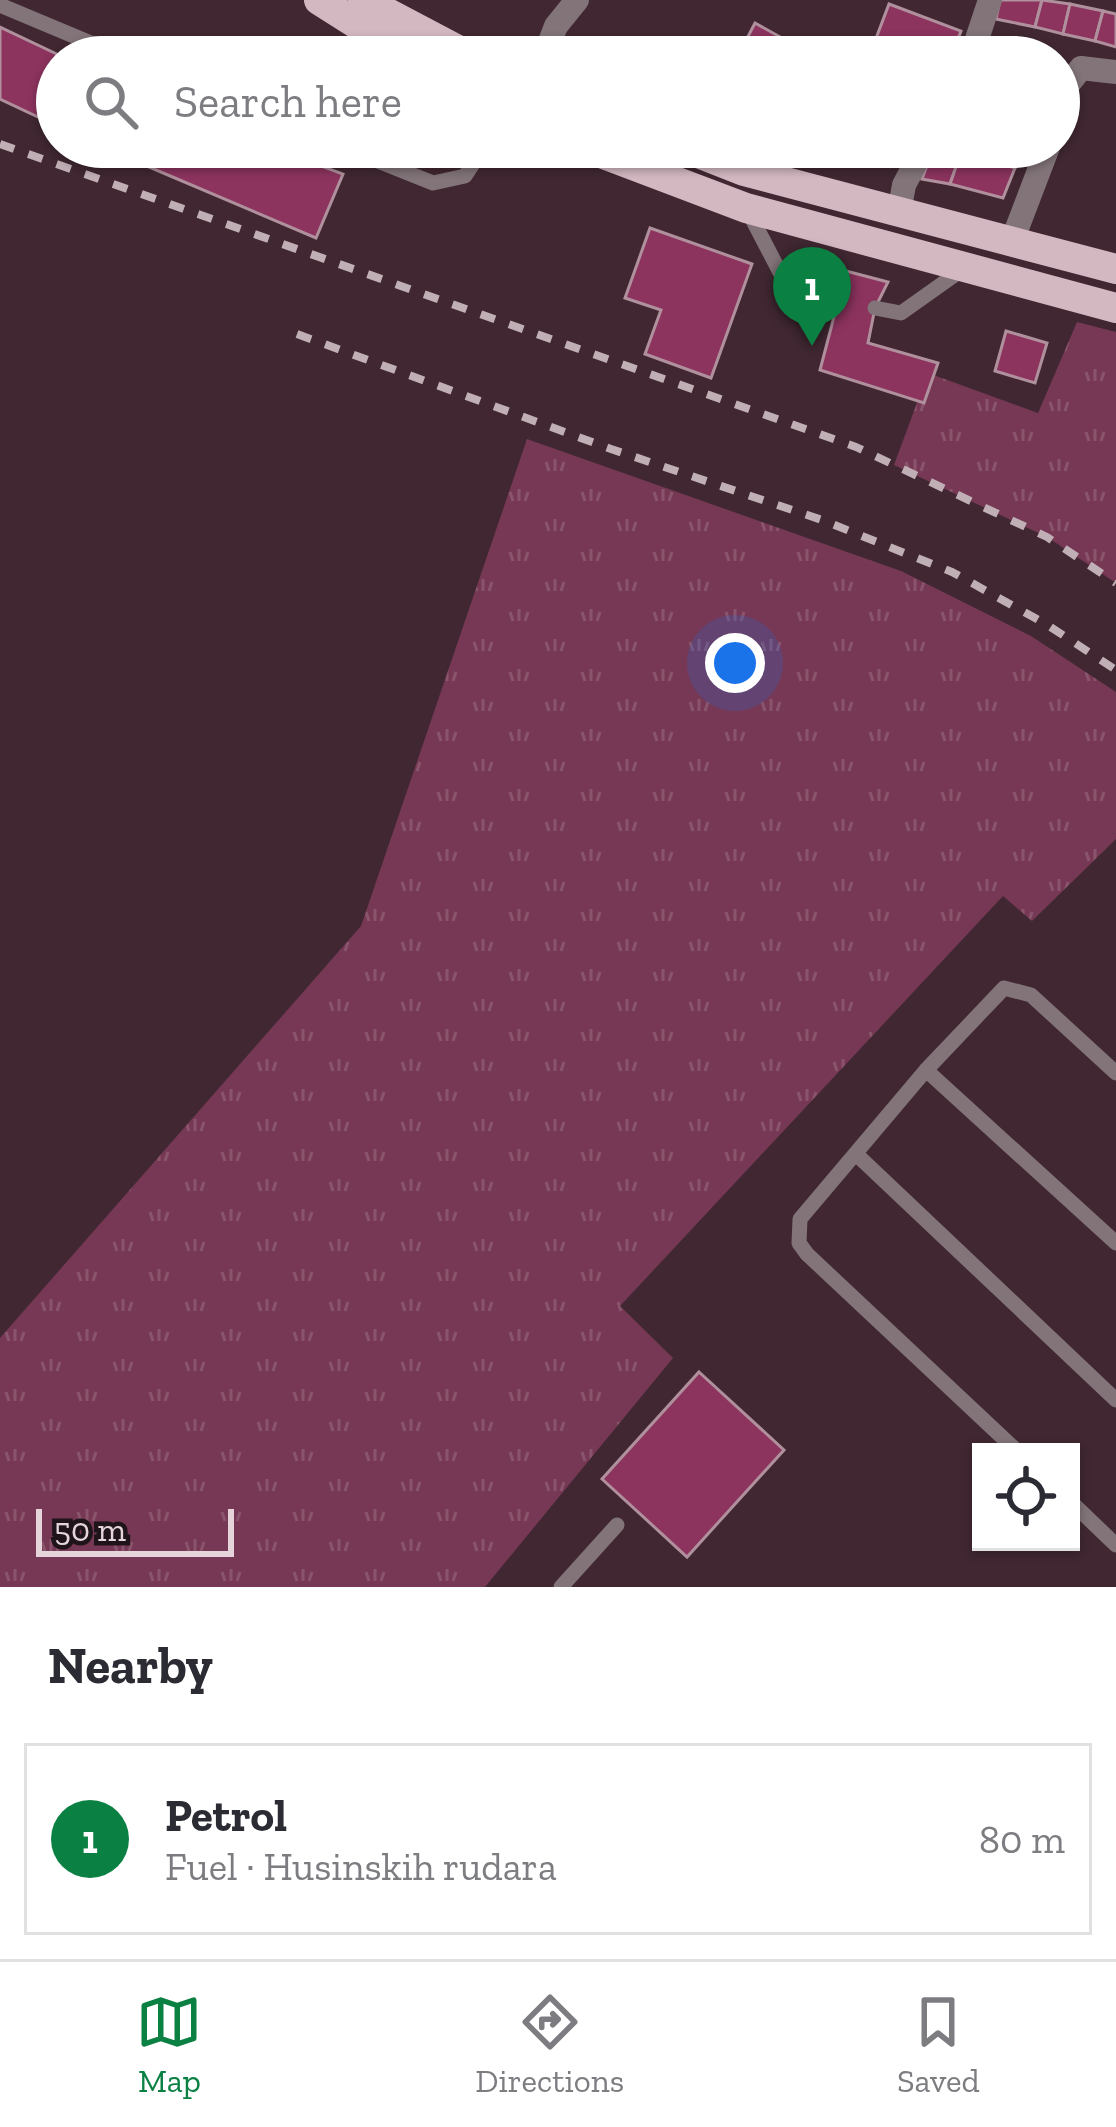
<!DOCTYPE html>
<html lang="en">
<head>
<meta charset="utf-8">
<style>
  :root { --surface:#fff; --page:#f7f7f7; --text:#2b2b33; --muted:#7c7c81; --line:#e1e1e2; --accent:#0b8043 }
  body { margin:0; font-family:"Zilla Slab",serif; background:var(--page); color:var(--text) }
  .controls { position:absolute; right:36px; bottom:36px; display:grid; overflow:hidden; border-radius:0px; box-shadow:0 3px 9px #0004 }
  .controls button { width:108px; height:108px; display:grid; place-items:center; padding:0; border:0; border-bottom:3px solid var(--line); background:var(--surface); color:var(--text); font:60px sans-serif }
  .scale { position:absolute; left:36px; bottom:30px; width:198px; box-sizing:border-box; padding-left:12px; border:6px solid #e5d4da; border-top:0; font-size:33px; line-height:42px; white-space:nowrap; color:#e5d4da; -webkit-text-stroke:9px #1f1419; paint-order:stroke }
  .you { position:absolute; left:735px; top:663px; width:42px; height:42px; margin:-30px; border:9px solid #fff; border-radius:50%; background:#1a73e8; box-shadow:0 0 0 18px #1a73e833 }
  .badge { display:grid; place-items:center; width:78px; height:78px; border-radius:50%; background:var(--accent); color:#fff; font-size:39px; font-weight:700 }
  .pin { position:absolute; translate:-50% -99px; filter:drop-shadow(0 3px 6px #0008) }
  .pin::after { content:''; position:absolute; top:63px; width:42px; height:36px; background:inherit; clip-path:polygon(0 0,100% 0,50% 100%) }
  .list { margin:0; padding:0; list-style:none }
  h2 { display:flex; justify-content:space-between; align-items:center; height:156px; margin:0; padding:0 48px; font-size:51px }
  h2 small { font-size:39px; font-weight:400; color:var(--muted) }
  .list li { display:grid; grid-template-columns:78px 1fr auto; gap:36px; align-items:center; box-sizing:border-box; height:192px; margin:0 24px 24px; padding:0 24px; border:3px solid var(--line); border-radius:0px }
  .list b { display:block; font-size:45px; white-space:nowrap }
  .list p { margin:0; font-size:39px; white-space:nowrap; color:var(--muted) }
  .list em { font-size:39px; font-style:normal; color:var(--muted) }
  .icon { flex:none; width:66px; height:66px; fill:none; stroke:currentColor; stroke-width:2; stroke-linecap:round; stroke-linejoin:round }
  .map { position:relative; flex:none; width:1116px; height:1587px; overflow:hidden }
  .search { position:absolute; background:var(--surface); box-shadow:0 3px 9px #0004; left:36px; right:36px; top:36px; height:132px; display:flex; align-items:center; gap:30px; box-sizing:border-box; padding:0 42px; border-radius:66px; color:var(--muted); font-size:45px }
  .sheet { height:372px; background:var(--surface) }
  nav { display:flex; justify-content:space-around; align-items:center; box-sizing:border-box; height:168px; border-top:3px solid var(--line); background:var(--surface); font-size:33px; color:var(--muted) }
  nav a { display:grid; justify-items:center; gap:6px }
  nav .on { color:var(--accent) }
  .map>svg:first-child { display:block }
</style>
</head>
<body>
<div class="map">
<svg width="1116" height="1587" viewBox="0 0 1116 1587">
  <defs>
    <pattern id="grass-tufts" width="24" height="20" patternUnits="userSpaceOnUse" patternTransform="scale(3)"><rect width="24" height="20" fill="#763854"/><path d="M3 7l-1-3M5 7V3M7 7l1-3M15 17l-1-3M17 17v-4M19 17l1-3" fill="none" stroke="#89546c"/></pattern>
  </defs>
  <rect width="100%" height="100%" fill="#402731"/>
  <!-- grass -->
  <g fill="url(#grass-tufts)">
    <polygon points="1077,322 1116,332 1116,583 1047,537 894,465 928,373 1038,413"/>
    <polygon points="527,439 901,571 1031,636 1116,692 1116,839 1032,921 1003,896 620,1306 673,1358 485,1587 0,1587 0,1338 361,926"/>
  </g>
  <!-- building -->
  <g fill="#8c335e" stroke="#af909c" stroke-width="3">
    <polygon points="1000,0 1042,0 1035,27 996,19"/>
    <polygon points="1042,0 1070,4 1063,34 1035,27"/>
    <polygon points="889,4 961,31 951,57 869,57"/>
    <polygon points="1070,4 1103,11 1095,41 1063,34"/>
    <polygon points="1103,11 1116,14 1116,47 1095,41"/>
    <polygon points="755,23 782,38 772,57 760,57 742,48"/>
    <polygon points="0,27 63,57 57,57 57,126 0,99"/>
    <polygon points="102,147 270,147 343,174 316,238"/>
    <polygon points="934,147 962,150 950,184 922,179"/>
    <polygon points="963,147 1022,147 1015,168 962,150"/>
    <polygon points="962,150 1015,168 1003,198 950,184"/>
    <polygon points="650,228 752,264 711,378 645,354 661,310 625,298"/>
    <polygon points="846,271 888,282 875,308 868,343 938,363 924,403 820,370"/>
    <polygon points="1006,331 1047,343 1035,383 995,371"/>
    <polygon points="699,1372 784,1450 687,1557 602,1479"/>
  </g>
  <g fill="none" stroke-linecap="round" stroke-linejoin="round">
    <!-- service -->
    <g stroke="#827479" stroke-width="15">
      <polyline points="0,5 124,57"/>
      <polyline points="343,147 433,183 465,176 484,147"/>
      <polyline points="748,211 784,280 838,295"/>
      <polyline points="875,308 901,313 963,269"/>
      <polyline points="926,1070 1116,1243"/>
      <polyline points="856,1154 1116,1400"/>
      <polyline points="1018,1452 807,1254 799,1243 800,1219 926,1070 1004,988 1031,995 1116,1073"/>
      <polyline points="1071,1502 1116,1545"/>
      <polyline points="561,1587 617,1525"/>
    </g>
    <!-- minor -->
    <g stroke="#827479" stroke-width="24">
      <polyline points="544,57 556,26 577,0"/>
      <polyline points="971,57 990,0"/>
      <polyline points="1059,116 1067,86 1081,68 1116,72"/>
      <polyline points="899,213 904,185 924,147"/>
      <polyline points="1011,244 1048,147"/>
    </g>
    <!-- primary -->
    <g stroke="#d3b8c2" stroke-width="30">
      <polyline points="319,0 409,57"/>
      <polyline points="363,0 471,57"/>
      <polyline points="585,147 746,208 1116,308"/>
      <polyline points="683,147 744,171 1116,269"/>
    </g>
    <!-- rail -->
    <g stroke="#c1afb6" stroke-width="8" stroke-dasharray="15 15" stroke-linecap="butt">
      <polyline points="0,144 856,447 1047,537 1116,583"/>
      <polyline points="297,334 611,449 822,520 952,572 1046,624 1116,670"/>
    </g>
  </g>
</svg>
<div class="controls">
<button><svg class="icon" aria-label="locate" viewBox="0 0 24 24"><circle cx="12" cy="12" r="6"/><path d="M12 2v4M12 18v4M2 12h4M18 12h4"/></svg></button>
</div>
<div class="scale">50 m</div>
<div class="you"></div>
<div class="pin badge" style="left:812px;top:346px">1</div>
<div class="search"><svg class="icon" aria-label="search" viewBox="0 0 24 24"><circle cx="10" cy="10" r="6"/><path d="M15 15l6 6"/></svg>Search here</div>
</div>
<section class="sheet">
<h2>Nearby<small></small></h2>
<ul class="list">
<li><span class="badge">1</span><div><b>Petrol</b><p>Fuel · Husinskih rudara</p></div><em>80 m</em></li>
</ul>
</section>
<nav>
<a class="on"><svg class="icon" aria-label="map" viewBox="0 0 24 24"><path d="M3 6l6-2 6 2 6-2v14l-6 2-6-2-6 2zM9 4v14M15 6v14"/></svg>Map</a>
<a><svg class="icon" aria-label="directions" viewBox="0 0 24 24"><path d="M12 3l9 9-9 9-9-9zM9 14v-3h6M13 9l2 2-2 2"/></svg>Directions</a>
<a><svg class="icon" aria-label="saved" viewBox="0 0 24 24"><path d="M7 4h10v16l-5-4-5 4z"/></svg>Saved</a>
</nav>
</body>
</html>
